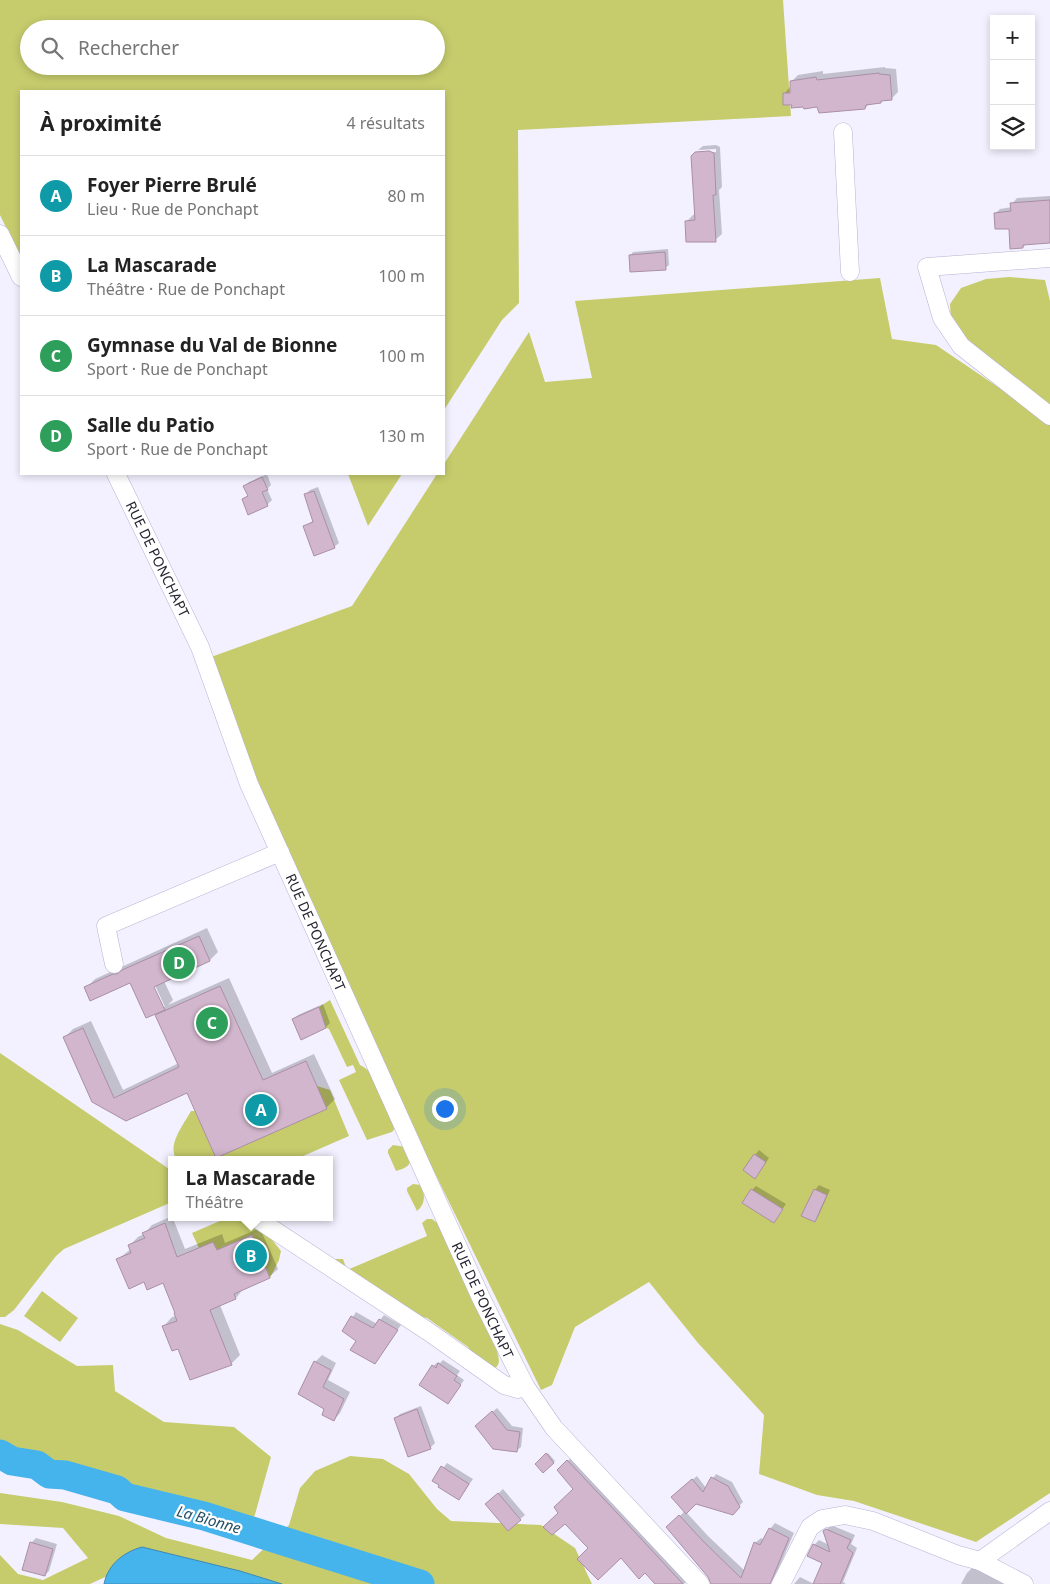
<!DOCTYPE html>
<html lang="fr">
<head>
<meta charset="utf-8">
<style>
  :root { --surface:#fff; --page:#f2f2f2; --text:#222; --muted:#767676; --line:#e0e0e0; --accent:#408690 }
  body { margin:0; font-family:"Noto Sans",sans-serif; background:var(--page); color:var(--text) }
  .controls { position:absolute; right:15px; top:15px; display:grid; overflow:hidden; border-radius:0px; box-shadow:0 2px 8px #0003 }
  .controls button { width:45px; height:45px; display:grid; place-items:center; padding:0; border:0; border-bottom:1px solid var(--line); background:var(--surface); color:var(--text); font:25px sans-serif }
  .you { position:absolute; left:444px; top:1108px; width:18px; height:18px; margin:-12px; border:4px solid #fff; border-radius:50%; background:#1a73e8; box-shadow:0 0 0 8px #1a73e833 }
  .badge { display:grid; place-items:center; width:32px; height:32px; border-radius:50%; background:var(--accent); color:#fff; font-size:16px; font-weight:700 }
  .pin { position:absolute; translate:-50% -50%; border:2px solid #fff; box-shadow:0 1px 5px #0006 }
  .popup { position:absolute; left:168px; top:1156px; width:165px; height:65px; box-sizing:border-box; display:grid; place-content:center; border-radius:0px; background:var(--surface); filter:drop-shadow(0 1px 4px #0005); font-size:16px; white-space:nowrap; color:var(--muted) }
  .popup b { font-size:19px; color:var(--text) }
  .popup::after { content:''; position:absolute; left:50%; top:100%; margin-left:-10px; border:10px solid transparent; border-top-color:var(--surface) }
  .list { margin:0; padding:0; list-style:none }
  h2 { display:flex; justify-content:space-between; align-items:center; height:65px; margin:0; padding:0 20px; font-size:21px }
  h2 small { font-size:16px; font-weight:400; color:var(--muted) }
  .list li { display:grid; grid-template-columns:32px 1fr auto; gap:15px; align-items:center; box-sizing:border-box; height:80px; padding:0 20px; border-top:1px solid var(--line) }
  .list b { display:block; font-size:19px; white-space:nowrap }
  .list p { margin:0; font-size:16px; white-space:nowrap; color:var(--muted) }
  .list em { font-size:16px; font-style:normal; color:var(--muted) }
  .icon { flex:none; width:28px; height:28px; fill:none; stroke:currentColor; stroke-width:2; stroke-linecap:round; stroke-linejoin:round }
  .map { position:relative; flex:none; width:1050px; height:1584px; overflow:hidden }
  .search { position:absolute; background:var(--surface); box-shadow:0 2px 8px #0003; left:20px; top:20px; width:425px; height:55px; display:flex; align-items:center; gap:12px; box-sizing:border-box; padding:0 18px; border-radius:28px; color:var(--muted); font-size:19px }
  .panel { position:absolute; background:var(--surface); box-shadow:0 2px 8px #0003; left:20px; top:90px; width:425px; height:385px; border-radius:0px }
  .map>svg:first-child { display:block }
</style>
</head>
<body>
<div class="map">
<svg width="1050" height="1584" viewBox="0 0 1050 1584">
  <rect width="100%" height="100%" fill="#f3f1ff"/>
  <!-- green -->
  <g fill="#c6cc6c" fill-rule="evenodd">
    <path d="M 0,0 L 783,0 L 791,116 L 518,130 L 519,303 L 502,320 L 444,410 L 444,91 L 21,91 L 21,258 L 0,215 ZM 29,29 L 436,29 L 436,66 L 29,66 Z"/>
    <polygon points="1009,277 1045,280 1050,301 1050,406 988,364 951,322 950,304 961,288 986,279"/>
    <polygon points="880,278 892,339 936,345 1050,422 1050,1493 976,1542 854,1501 817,1495 759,1474 764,1415 698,1343 649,1282 575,1327 552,1385 541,1390 406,1114 200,661 352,606 437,474 444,474 444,464 529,332 545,382 592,378 575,301"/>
    <polygon points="348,474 402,474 368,526"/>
    <path d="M 330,1000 L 360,1065 C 378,1072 388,1110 396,1127 L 392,1132 L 367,1140 L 339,1080 L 356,1072 L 353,1065 L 347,1067 L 329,1029 L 326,1028 L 319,1007 Z"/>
    <polygon points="0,1053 172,1171 172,1202 64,1249 56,1256 14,1310 5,1317 0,1317"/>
    <path d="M 317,1086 L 330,1090 L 349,1136 L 294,1160 L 177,1160 C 166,1146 184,1124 191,1111 L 195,1111 L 216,1158 Z"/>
    <path d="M 393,1145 L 406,1147 C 412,1162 413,1166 396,1171 L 388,1153 L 388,1150 Z"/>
    <path d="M 413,1184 L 421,1185 C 425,1194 426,1204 417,1211 L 407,1191 L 407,1188 Z"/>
    <polygon points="229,1217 241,1217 266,1232 281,1251 279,1260 270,1278 252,1235 217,1250 199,1248 192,1233"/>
    <path d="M 427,1219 L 432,1219 L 440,1225 L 497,1351 C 499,1359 501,1364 494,1369 L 480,1363 L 468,1347 L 427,1318 L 414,1316 L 330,1259 L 343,1259 L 347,1270 L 427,1236 L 422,1223 Z"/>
    <polygon points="42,1291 78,1318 60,1342 24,1316"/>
    <polygon points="0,1324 18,1330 77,1366 113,1365 115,1391 164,1422 234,1427 271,1457 247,1543 90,1476 0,1453"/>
    <polygon points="350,1456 383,1459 409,1474 437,1509 451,1521 541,1525 575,1548 592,1584 265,1584 140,1561 90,1584 0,1584 0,1555 18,1574 43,1580 88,1558 63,1528 0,1524 0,1493 62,1502 119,1516 166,1538 252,1560 289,1525 300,1488 315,1471"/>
  </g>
  <!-- water -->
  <path fill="#45b3ec" stroke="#3c88b4" d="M 142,1547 L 240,1571 L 282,1584 L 104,1584 C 108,1564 124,1552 142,1547 Z"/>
  <!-- shadow -->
  <g fill="#0003" fill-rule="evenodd">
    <polygon points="885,67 885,68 896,69 898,92 891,99 884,99 881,102 870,103 865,108 793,104 784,94 791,86 791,82 798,75 823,71 823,74"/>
    <polygon points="716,145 720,147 722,187 719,190 722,234 715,240 687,221 693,215 696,214 693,156 698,151 698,153 716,152 716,149 698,150 703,146"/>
    <polygon points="1050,196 1050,242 1026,244 1023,247 1010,227 995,214 1000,209 1012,207 1012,204 1017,198"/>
    <polygon points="668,249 669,265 665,268 630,256 633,252"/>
    <polygon points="267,474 271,485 267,489 272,500 268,504 249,513 243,500 248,495 245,486 249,482"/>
    <polygon points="318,487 339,543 334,547 305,526 314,520 306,494 310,490"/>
    <path d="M 207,928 L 218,952 L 210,960 L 164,981 L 173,1000 L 168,1005 L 229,978 L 272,1073 L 314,1054 L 335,1099 L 326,1108 L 188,1091 L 124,1119 L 64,1038 L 73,1029 L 91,1021 L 123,1090 L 179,1063 L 157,1015 L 162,1010 L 130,981 L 86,988 L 95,979 ZM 153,981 L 165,1007 L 162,1007 L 151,982 Z"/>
    <polygon points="323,1004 330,1023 326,1027 293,1019 298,1015"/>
    <polygon points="759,1150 769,1158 759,1173 755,1155"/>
    <polygon points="819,1185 830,1190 818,1217 814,1221 815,1190"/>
    <polygon points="756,1186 786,1204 774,1221 752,1190"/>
    <polygon points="172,1216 185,1249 222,1234 225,1243 260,1228 278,1269 269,1277 244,1288 236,1298 220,1305 240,1355 231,1364 179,1347 164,1326 172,1317 176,1316 176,1312 164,1282 144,1281 118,1259 131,1249 129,1246 138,1237 144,1234 152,1225"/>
    <polygon points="356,1312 377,1324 384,1315 401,1325 374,1363 358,1341 344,1331"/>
    <polygon points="322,1355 336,1363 328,1380 350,1392 340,1413 334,1420 325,1408 315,1362"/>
    <polygon points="443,1360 460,1371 457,1375 464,1380 448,1403 433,1366 438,1362 440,1363"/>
    <polygon points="421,1406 435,1443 430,1448 396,1418 400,1414"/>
    <polygon points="497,1408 512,1426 523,1428 521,1447 516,1451 481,1422"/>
    <polygon points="548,1453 555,1461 543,1471 536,1464"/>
    <polygon points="573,1456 688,1579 684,1584 657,1584 645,1572 621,1556 560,1513 575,1489 558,1470"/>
    <polygon points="447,1463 473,1479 459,1499 434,1480"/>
    <polygon points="716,1474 732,1482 743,1502 732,1513 696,1502 686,1512 708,1536 745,1571 755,1543 761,1538 764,1540 770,1529 775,1523 794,1533 775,1577 770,1583 713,1584 709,1576 668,1527 685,1511 676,1493 697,1476 706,1488"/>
    <polygon points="503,1489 525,1515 508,1529 491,1500"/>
    <polygon points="831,1525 855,1535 851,1544 857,1548 843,1582 846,1584 794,1584 800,1577 814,1584 824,1562 814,1545 819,1540 829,1545 825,1531"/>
    <polygon points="36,1538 57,1544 49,1571 45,1575 31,1543"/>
    <polygon points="974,1566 1009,1584 961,1584 967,1573"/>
  </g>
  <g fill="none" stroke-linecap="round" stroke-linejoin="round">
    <!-- river -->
    <polyline stroke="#45b3ec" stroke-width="29" points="0,1454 12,1461 37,1465 49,1474 65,1475 117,1490 125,1497 204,1516 420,1584"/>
  </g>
  <!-- building -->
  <g fill="#d2b6cd" stroke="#aa8fa6">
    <polygon points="879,73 879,74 890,75 892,100 881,101 881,103 866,105 865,109 819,113 817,107 804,109 803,107 791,108 792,105 783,105 783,93 790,93 790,81 816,77 817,80"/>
    <polygon points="709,151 714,153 716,195 713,195 716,242 686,242 685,221 695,220 691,156 695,152"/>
    <polygon points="1050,200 1050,243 1023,245 1023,248 1010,249 1009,229 995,229 994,213 1011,211 1010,203"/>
    <polygon points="665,252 666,270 630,272 629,255"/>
    <polygon points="262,477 268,490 262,492 268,506 248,515 242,499 248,496 243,486"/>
    <polygon points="314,491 335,548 314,556 303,526 313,522 304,494"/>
    <polygon points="199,936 210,961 154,987 165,1010 146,1018 130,983 90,1001 84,987 113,974 117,974 122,970"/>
    <polygon points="220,986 263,1080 306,1061 327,1109 216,1158 187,1093 126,1121 92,1102 63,1037 83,1028 114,1098 179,1067 155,1015"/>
    <polygon points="319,1007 326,1028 301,1040 292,1019"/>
    <polygon points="754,1154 766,1162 755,1179 743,1170"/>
    <polygon points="751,1189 783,1209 774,1223 742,1203"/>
    <polygon points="814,1189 827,1195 815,1222 801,1216"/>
    <polygon points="165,1223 177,1257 213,1242 217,1250 252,1235 270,1278 234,1294 236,1299 210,1310 232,1365 190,1380 178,1349 172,1351 162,1326 177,1321 174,1313 175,1313 163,1283 147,1290 144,1282 129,1289 116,1259 131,1253 128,1245 145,1238 142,1233"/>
    <polygon points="351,1316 373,1328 379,1319 398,1330 375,1364 350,1350 356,1341 342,1331"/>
    <polygon points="314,1361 331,1370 323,1387 344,1399 334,1421 322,1415 324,1409 298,1394"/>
    <polygon points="438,1363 457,1376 454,1380 461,1385 448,1404 419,1385 432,1365 436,1368"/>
    <polygon points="417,1409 431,1449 408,1457 394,1418"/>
    <polygon points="492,1411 507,1430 520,1432 517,1452 493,1449 475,1426"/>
    <polygon points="546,1453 554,1463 543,1473 535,1464"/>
    <polygon points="567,1460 620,1516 683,1584 655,1584 645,1573 639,1579 621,1558 598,1580 577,1559 588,1548 565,1524 552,1535 543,1527 558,1513 554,1507 573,1489 557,1470"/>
    <polygon points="441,1466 469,1484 459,1500 438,1487 439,1485 432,1481"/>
    <polygon points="711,1477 728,1486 740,1507 733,1515 696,1504 686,1514 671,1497 692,1479 703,1492"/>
    <polygon points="498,1493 521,1520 508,1531 485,1504"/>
    <polygon points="679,1515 703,1541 741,1578 754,1542 760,1545 769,1528 789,1538 770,1584 711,1584 708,1577 666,1527"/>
    <polygon points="826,1529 851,1540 847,1548 853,1553 840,1584 813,1584 822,1563 807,1556 813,1544 830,1552 823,1531"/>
    <polygon points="30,1542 53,1549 45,1576 22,1570"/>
  </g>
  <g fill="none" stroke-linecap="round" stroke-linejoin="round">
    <defs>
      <g id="minor">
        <polyline points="843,132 850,272"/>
        <polyline points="0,234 21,277"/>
        <polyline points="1050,258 927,267 942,318 961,346 1050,416"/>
        <polyline points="116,474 200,647 249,784 481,1298 525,1386 554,1428 700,1584"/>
        <polyline points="114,964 106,926 280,852"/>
        <polyline points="254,1217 429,1332 504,1385 518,1389 525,1386"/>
        <polyline points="980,1561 1024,1584"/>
        <polyline points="781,1584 810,1527 822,1519 845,1515 873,1521 958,1555 980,1561 1050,1511"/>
      </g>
    </defs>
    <!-- minor casing -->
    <use href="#minor" stroke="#b7b3d2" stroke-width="19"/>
    <!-- minor -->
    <use href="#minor" stroke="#fff" stroke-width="18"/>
  </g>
  <g text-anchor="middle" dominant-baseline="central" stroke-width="4.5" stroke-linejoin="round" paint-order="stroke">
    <!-- street labels -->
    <g font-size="14" fill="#272531" stroke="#fff">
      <text transform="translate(158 559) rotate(64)">RUE DE PONCHAPT</text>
      <text transform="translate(316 932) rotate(66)">RUE DE PONCHAPT</text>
      <text transform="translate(483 1300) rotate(65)">RUE DE PONCHAPT</text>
    </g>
    <!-- water labels -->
    <g font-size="15" font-style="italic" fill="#245068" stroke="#fff">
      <text transform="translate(209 1519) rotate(16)">La Bionne</text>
    </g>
  </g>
</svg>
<div class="controls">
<button>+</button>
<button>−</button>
<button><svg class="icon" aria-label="layers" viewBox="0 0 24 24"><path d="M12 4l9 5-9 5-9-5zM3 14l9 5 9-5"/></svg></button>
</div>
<div class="you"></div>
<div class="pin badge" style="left:261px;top:1110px;background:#0f9aa8">A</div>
<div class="pin badge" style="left:251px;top:1256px;background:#0f9aa8">B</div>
<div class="popup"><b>La Mascarade</b>Théâtre</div>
<div class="pin badge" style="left:212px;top:1023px;background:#2e9e5b">C</div>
<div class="pin badge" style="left:179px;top:963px;background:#2e9e5b">D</div>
<div class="search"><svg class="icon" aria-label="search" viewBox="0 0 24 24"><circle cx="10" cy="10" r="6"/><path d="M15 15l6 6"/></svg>Rechercher</div>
<section class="panel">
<h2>À proximité<small>4 résultats</small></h2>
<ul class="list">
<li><span class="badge" style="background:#0f9aa8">A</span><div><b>Foyer Pierre Brulé</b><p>Lieu · Rue de Ponchapt</p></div><em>80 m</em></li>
<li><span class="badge" style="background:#0f9aa8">B</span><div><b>La Mascarade</b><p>Théâtre · Rue de Ponchapt</p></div><em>100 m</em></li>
<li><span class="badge" style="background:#2e9e5b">C</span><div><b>Gymnase du Val de Bionne</b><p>Sport · Rue de Ponchapt</p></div><em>100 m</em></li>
<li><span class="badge" style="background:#2e9e5b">D</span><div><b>Salle du Patio</b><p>Sport · Rue de Ponchapt</p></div><em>130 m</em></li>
</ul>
</section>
</div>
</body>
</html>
